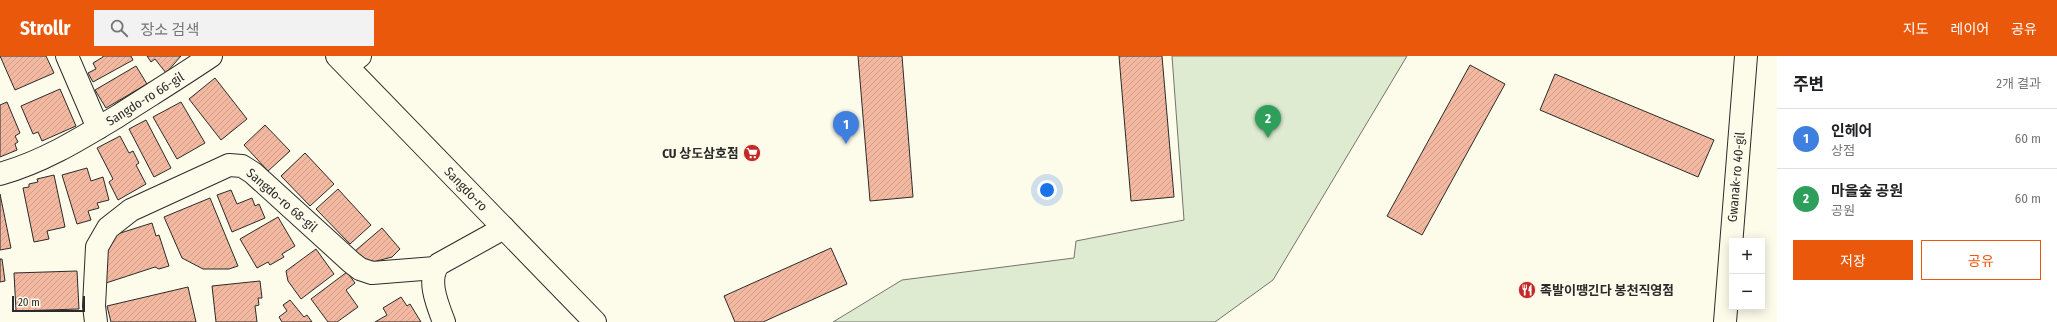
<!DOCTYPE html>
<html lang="ko">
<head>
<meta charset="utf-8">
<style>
  :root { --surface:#fff; --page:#f2f2f2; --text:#202124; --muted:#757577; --line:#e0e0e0; --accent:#ea580c }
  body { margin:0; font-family:"Fira Sans Condensed","Noto Sans KR",sans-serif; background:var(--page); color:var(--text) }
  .controls { position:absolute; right:12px; bottom:12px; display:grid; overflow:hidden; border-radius:0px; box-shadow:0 2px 10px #0003 }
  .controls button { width:36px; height:36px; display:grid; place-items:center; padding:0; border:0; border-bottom:1px solid var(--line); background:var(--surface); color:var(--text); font:20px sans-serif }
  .scale { position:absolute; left:12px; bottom:10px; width:73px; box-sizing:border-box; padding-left:4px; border:2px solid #2b2b2b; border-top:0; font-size:11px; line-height:14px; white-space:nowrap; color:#2b2b2b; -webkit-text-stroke:3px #fdfbea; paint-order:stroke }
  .you { position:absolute; left:1047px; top:134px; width:14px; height:14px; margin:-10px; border:3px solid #fff; border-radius:50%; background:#1a73e8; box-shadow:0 0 0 6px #1a73e833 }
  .badge { display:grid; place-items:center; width:26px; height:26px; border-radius:50%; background:var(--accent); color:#fff; font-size:13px; font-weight:700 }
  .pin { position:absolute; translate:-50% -33px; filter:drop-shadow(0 1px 2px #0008) }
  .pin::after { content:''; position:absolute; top:21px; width:14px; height:12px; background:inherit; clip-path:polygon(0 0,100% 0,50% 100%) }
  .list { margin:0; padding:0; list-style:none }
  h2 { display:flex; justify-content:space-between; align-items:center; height:52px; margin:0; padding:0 16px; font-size:17px }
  h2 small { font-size:13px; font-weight:400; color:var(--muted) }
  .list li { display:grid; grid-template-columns:26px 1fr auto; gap:12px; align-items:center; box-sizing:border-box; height:60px; padding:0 16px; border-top:1px solid var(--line) }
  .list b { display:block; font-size:15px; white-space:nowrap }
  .list p { margin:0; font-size:13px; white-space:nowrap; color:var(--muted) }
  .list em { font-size:13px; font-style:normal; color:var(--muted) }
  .actions { display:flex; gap:8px; padding:12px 16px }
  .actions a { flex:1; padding:9px 0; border:1px solid var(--accent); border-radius:0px; text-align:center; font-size:14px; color:var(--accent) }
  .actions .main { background:var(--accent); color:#fff }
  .icon { flex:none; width:22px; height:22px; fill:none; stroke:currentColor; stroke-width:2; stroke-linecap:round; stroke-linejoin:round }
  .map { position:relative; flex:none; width:1777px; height:266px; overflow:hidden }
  header { display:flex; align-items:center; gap:24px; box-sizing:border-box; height:56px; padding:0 20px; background:var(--accent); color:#fff }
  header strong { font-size:19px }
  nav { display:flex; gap:22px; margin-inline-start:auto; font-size:14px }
  .search { width:280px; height:36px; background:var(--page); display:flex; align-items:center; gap:10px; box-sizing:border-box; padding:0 14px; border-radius:0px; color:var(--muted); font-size:15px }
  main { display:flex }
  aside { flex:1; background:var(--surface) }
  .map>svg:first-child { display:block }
</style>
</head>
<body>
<header>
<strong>Strollr</strong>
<div class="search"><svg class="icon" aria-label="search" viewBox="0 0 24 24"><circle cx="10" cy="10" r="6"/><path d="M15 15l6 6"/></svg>장소 검색</div>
<nav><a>지도</a><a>레이어</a><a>공유</a></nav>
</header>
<main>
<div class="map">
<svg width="1777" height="266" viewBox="0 0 1777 266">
  <defs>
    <pattern id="building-hatch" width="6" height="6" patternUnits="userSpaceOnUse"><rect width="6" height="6" fill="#f2b8a0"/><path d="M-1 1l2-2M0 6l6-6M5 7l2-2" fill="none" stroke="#d09e8a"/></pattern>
  </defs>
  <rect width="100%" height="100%" fill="#fdfbea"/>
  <!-- park -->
  <polygon fill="#deebd1" stroke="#74746e" points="1172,0 1407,0 1273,224 1215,266 833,266 902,224 1074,202 1076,185 1184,164"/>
  <!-- building -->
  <g fill="url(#building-hatch)" stroke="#2b2b2b">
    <polygon points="0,0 46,0 54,17 15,34"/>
    <polygon points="103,0 131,0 133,4 93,26 88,17 96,13 93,7 103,1"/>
    <polygon points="147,0 181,0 166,17 155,3 151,6"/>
    <polygon points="858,0 902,0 913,141 870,145"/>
    <polygon points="1119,0 1162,0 1174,141 1131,145"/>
    <polygon points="1470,9 1505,28 1422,179 1387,160"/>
    <polygon points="136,10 147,28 106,52 95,34"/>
    <polygon points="1555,18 1714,84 1698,121 1540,54"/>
    <polygon points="215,22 247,63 221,84 189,43"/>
    <polygon points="60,33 76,70 42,85 38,76 33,78 21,50"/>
    <polygon points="7,46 20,77 15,80 18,86 15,88 17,94 0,101 0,49"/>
    <polygon points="181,46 205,87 177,103 153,61"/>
    <polygon points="146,64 171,112 154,121 129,73"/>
    <polygon points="265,69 290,95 268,115 244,89"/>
    <polygon points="120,80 129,97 133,95 139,107 136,109 146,128 118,144 109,126 113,123 97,92"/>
    <polygon points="305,97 334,128 310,150 281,120"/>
    <polygon points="87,112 91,125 103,121 109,144 97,147 99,152 88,155 91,164 77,168 62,119"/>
    <polygon points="54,119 65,171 47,175 49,183 34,186 23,132 29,131 29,128 38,126 37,123"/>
    <polygon points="338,133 371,169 350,188 316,153"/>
    <polygon points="231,134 237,148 252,142 255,150 259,148 265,162 232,176 217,139"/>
    <polygon points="0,138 11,192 0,194"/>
    <polygon points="210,142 238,210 229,213 203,213 182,202 164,161"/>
    <polygon points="278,161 295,190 282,198 284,201 270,209 268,206 257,212 240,183"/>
    <polygon points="152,167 156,180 159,179 169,210 159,213 155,211 106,227 101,211 103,206 107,205 105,198 114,179"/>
    <polygon points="382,172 400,193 392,201 369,207 355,195"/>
    <polygon points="831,192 847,228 763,266 735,266 724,240"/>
    <polygon points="316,193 334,218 301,243 288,225 286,215"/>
    <polygon points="0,203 2,203 5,225 0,226"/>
    <polygon points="77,215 79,253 16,255 14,217"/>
    <polygon points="347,216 355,227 346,234 358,251 337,266 328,266 311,243"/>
    <polygon points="260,225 262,242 258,242 259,249 255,250 257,266 216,266 212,230"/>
    <polygon points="188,231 196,266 111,266 107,250"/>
    <polygon points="401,241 407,250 410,248 421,266 375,266 387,259 383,252"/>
    <polygon points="290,244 304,261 307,259 312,266 282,266 279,261 287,255 283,249"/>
  </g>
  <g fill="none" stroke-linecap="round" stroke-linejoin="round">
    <defs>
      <g id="minor">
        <polyline points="67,0 98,72"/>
        <polyline points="347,10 360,0"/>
        <path d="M 0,118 C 43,106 80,83 118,60 C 149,40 180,21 211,0"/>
        <polyline points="96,266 94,250 97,191 108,172 131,154 229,109 242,110 253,117 351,206 360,213 372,217 435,212"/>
        <path d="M 444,266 C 438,250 426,223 439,208 L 504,172"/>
        <polyline points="1725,266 1746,0"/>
      </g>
      <polyline id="major" points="337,0 595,266"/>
    </defs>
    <!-- minor casing -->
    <use href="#minor" stroke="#2b2b2b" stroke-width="24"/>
    <!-- major casing -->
    <use href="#major" stroke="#2b2b2b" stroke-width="24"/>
    <!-- minor -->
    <use href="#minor" stroke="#fdfbea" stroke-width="22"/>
    <!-- major -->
    <use href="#major" stroke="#fdfbea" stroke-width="22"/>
  </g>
  <!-- icons -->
  <defs>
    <symbol id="supermarket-disc" viewBox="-11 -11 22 22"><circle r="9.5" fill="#c62828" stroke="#fdfbea"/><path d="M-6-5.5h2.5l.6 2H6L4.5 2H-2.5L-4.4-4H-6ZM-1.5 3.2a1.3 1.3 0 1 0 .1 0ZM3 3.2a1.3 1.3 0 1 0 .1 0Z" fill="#fff"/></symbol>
    <symbol id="restaurant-disc" viewBox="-11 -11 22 22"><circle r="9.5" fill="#c62828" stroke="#fdfbea"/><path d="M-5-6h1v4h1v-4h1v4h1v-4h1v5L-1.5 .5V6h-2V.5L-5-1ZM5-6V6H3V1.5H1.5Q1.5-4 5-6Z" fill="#fff"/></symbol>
  </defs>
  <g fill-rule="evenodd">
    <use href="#supermarket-disc" x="742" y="87" width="20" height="20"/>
    <use href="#restaurant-disc" x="1517" y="224" width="20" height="20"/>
  </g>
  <g text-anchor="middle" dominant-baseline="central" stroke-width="3" stroke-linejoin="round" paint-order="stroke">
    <!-- street labels -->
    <g font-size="13" fill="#2b2b2b" stroke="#fdfbea">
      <text transform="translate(145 43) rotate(-32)">Sangdo-ro 66-gil</text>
      <text transform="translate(1736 121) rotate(-85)">Gwanak-ro 40-gil</text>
      <text transform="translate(466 133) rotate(46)">Sangdo-ro</text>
      <text transform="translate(282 144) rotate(41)">Sangdo-ro 68-gil</text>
    </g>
    <!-- poi labels -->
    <g font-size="13" font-weight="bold" fill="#2b2b2b" stroke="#fdfbea" text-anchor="end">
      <text x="739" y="97">CU 상도삼호점</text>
      <text x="1540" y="234" text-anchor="start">족발이땡긴다 봉천직영점</text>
    </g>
  </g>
</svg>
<div class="controls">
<button>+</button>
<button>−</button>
</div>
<div class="scale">20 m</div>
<div class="you"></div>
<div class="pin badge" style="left:846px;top:88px;background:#3f7fe0">1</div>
<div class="pin badge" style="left:1268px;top:82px;background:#2e9e5b">2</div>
</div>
<aside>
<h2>주변<small>2개 결과</small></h2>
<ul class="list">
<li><span class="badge" style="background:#3f7fe0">1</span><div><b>인헤어</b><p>상점</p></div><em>60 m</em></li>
<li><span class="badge" style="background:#2e9e5b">2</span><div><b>마을숲 공원</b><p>공원</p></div><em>60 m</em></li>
</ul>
<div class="actions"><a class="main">저장</a><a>공유</a></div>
</aside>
</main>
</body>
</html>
